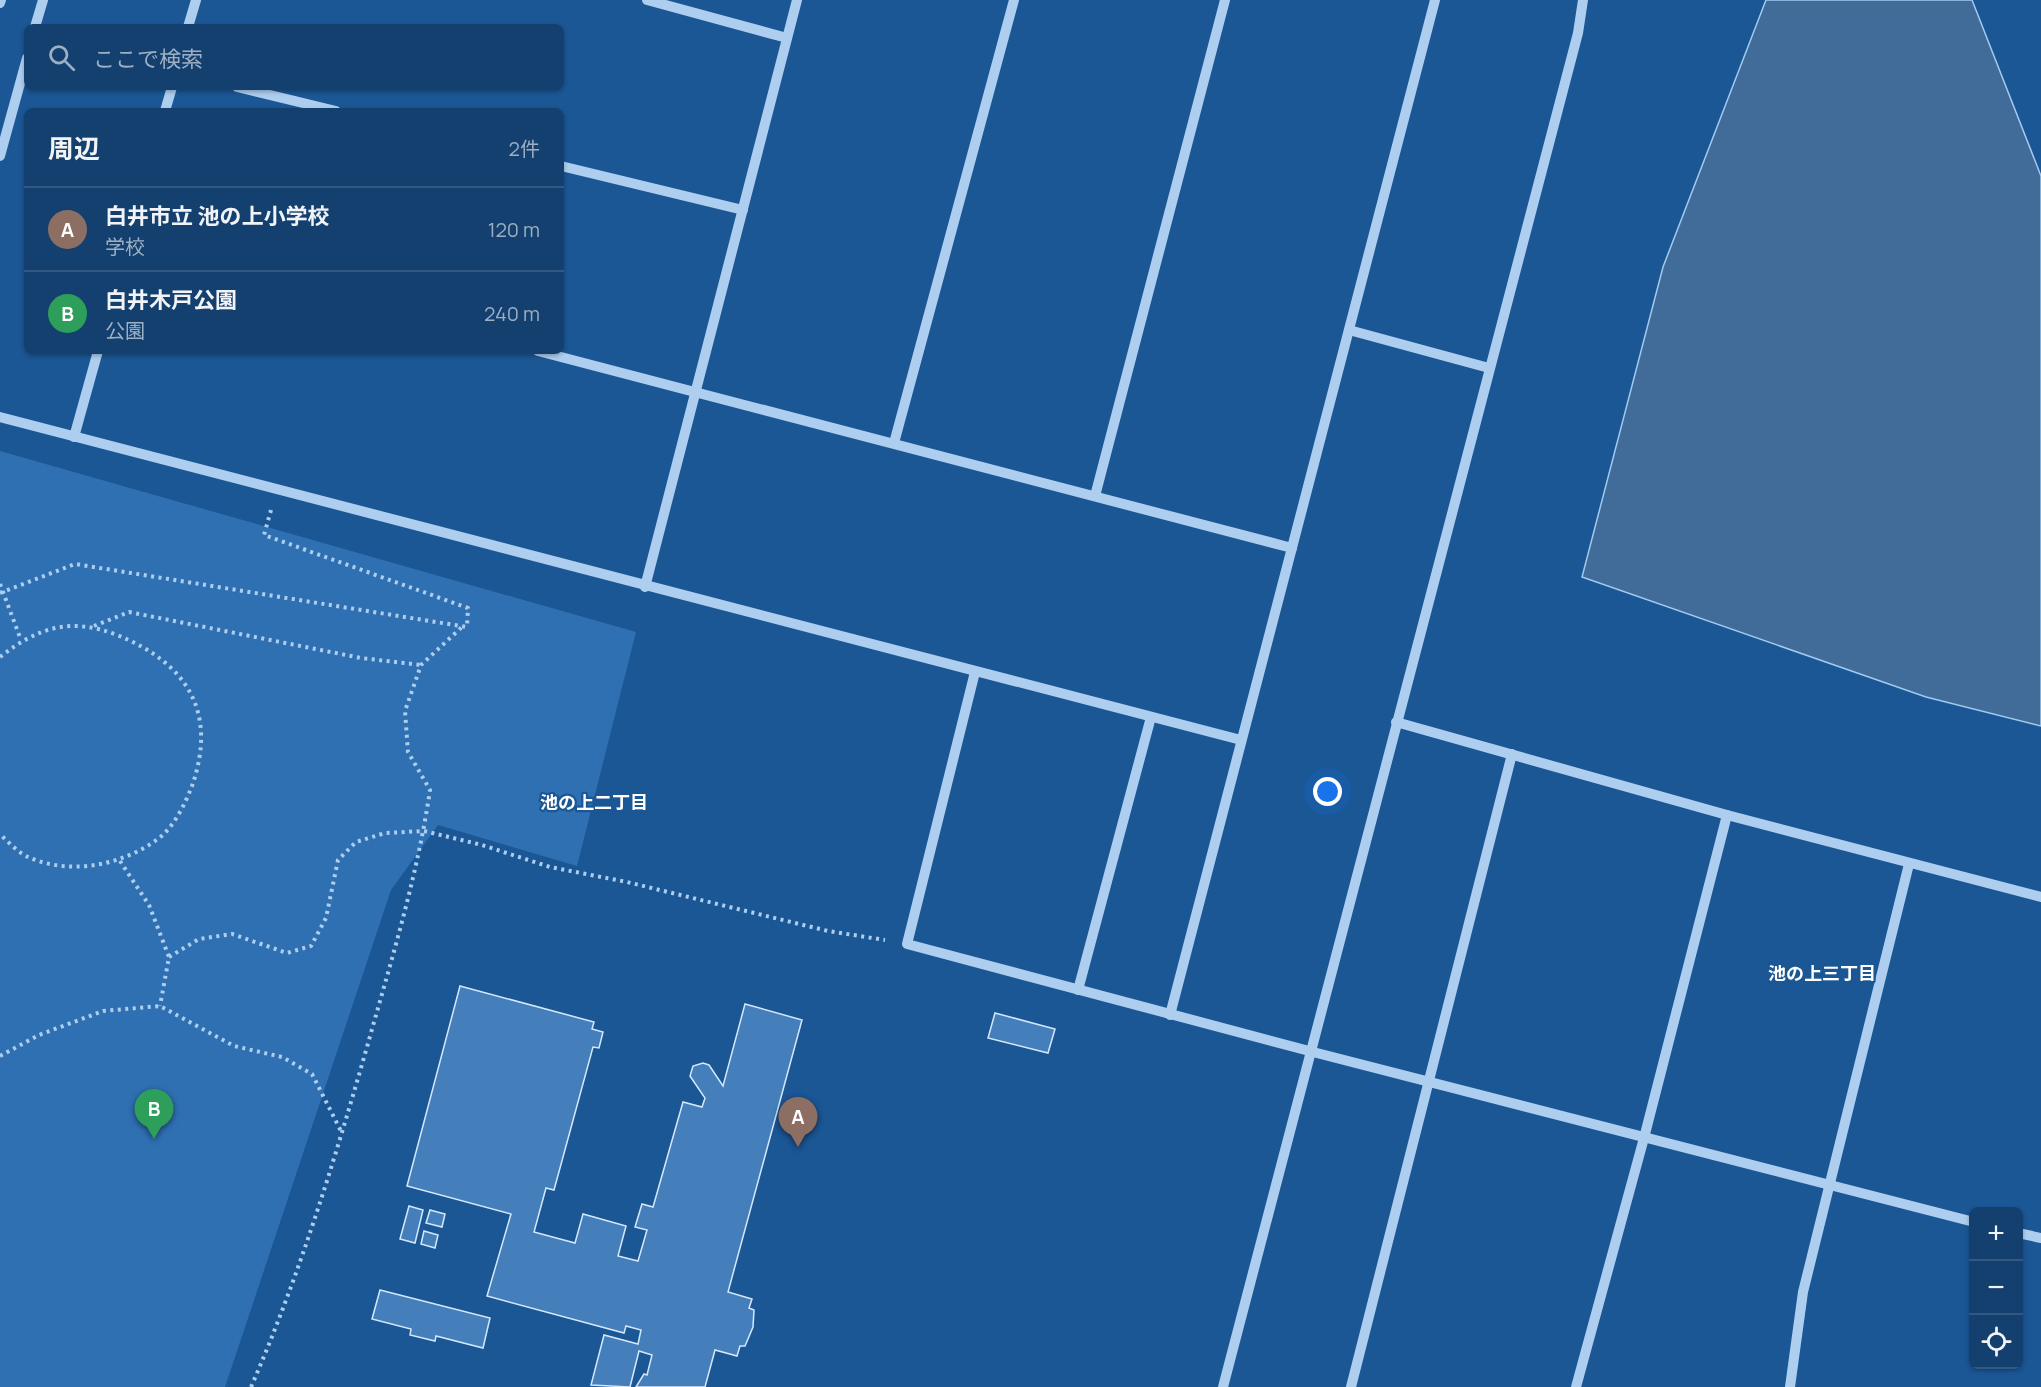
<!DOCTYPE html>
<html lang="ja">
<head>
<meta charset="utf-8">
<style>
  :root { --surface:#144070; --page:#1d4775; --text:#f1f3f6; --muted:#9dafc3; --line:#335983; --accent:#95b2f1 }
  body { margin:0; font-family:Manrope,"Noto Sans JP",sans-serif; background:var(--page); color:var(--text) }
  .controls { position:absolute; right:18px; bottom:18px; display:grid; overflow:hidden; border-radius:9px; box-shadow:0 2px 4px #0004 }
  .controls button { width:54px; height:54px; display:grid; place-items:center; padding:0; border:0; border-bottom:2px solid var(--line); background:var(--surface); color:var(--text); font:30px sans-serif }
  .you { position:absolute; left:1328px; top:792px; width:21px; height:21px; margin:-15px; border:4px solid #fff; border-radius:50%; background:#1a73e8; box-shadow:0 0 0 9px #1a73e833 }
  .badge { display:grid; place-items:center; width:39px; height:39px; border-radius:50%; background:var(--accent); color:#fff; font-size:20px; font-weight:700 }
  .pin { position:absolute; translate:-50% -50px; filter:drop-shadow(0 2px 3px #0008) }
  .pin::after { content:''; position:absolute; top:32px; width:21px; height:18px; background:inherit; clip-path:polygon(0 0,100% 0,50% 100%) }
  .list { margin:0; padding:0; list-style:none }
  h2 { display:flex; justify-content:space-between; align-items:center; height:78px; margin:0; padding:0 24px; font-size:26px }
  h2 small { font-size:20px; font-weight:400; color:var(--muted) }
  .list li { display:grid; grid-template-columns:39px 1fr auto; gap:18px; align-items:center; box-sizing:border-box; height:84px; padding:0 24px; border-top:2px solid var(--line) }
  .list b { display:block; font-size:22px; white-space:nowrap }
  .list p { margin:0; font-size:20px; white-space:nowrap; color:var(--muted) }
  .list em { font-size:20px; font-style:normal; color:var(--muted) }
  .icon { flex:none; width:33px; height:33px; fill:none; stroke:currentColor; stroke-width:2; stroke-linecap:round; stroke-linejoin:round }
  .map { position:relative; flex:none; width:2041px; height:1387px; overflow:hidden }
  .search { position:absolute; background:var(--surface); box-shadow:0 2px 4px #0004; left:24px; top:24px; width:540px; height:66px; display:flex; align-items:center; gap:15px; box-sizing:border-box; padding:0 21px; border-radius:9px; color:var(--muted); font-size:22px }
  .panel { position:absolute; background:var(--surface); box-shadow:0 2px 4px #0004; left:24px; top:108px; width:540px; height:246px; border-radius:9px }
  .map>svg:first-child { display:block }
</style>
</head>
<body>
<div class="map">
<svg width="2041" height="1387" viewBox="0 0 2041 1387">
  <rect width="100%" height="100%" fill="#1b5695"/>
  <!-- green -->
  <polygon fill="#2f70b3" points="0,451 636,632 577,866 438,825 391,890 225,1387 0,1387"/>
  <!-- water -->
  <polygon fill="#416b98" stroke="#a1caf1" stroke-width="1.5" points="1766,0 1972,0 2041,176 2041,726 1926,697 1582,577 1663,267"/>
  <!-- building -->
  <g fill="#447fbc" stroke="#d5e8fb" stroke-width="1.5">
    <polygon points="460,986 594,1022 592,1029 603,1032 599,1048 593,1047 554,1190 546,1188 534,1232 575,1243 583,1214 626,1226 618,1256 638,1261 647,1230 635,1227 642,1204 653,1207 683,1102 702,1107 705,1098 690,1076 693,1066 703,1063 709,1065 723,1086 745,1004 802,1020 728,1292 752,1299 749,1308 754,1310 753,1327 745,1346 740,1346 737,1356 715,1350 705,1387 636,1387 644,1374 647,1375 652,1355 639,1351 630,1387 591,1385 604,1335 638,1344 641,1330 626,1326 624,1333 487,1296 511,1214 407,1186"/>
    <polygon points="995,1013 1055,1029 1048,1053 988,1038"/>
    <polygon points="409,1206 423,1210 415,1243 400,1239"/>
    <polygon points="430,1210 445,1214 442,1227 426,1223"/>
    <polygon points="424,1231 438,1235 435,1248 421,1244"/>
    <polygon points="380,1290 490,1318 483,1348 436,1336 435,1341 410,1335 411,1329 372,1319"/>
  </g>
  <g fill="none" stroke-linecap="round" stroke-linejoin="round">
    <!-- path -->
    <g stroke="#aeceef" stroke-width="4" stroke-dasharray="3 4.5" stroke-linecap="butt">
      <polyline points="271,510 264,535 468,608 467,627"/>
      <polyline points="0,584 21,640"/>
      <polyline points="94,626 129,612 361,658 421,665"/>
      <path d="M 0,657 C 38,627 71,617 117,635 C 187,663 218,712 192,786 C 185,804 174,827 158,839 C 122,865 71,876 28,857 C 19,853 8,842 0,834"/>
      <polyline points="120,861 149,905 169,957 160,1006"/>
      <polyline points="169,957 199,939 232,934 287,953 311,946 326,918 338,860 356,842 385,833 424,831 482,845 550,867 627,882 828,931 885,940"/>
      <polyline points="0,1056 39,1035 103,1011 160,1006 234,1046 282,1057 312,1074 342,1133"/>
      <path d="M 251,1387 C 299,1277 334,1162 367,1047 C 391,961 417,878 430,790 L 408,752 L 405,711 L 421,665 L 463,626"/>
    </g>
    <!-- minor -->
    <g stroke="#aeceef" stroke-width="10">
      <polyline points="647,0 787,38"/>
      <polyline points="0,3 1,0"/>
      <polyline points="35,27 43,0"/>
      <polyline points="188,27 196,0"/>
      <polyline points="237,87 336,111"/>
      <polyline points="165,111 172,87"/>
      <polyline points="0,156 27,58"/>
      <polyline points="561,166 743,210"/>
      <polyline points="1349,330 1489,368"/>
      <polyline points="538,351 1292,548"/>
      <polyline points="0,417 1241,740"/>
      <polyline points="74,437 98,351"/>
      <polyline points="894,443 1014,0"/>
      <polyline points="1095,496 1225,0"/>
      <polyline points="645,587 797,0"/>
      <polyline points="975,672 907,944 1313,1052 1974,1222"/>
      <polyline points="1396,722 1727,815 2041,897"/>
      <polyline points="1078,990 1151,717"/>
      <polyline points="1170,1015 1435,0"/>
      <polyline points="2018,1233 2041,1238"/>
      <polyline points="1223,1387 1578,33 1583,0"/>
      <polyline points="1351,1387 1512,754"/>
      <polyline points="1576,1387 1644,1138 1727,815"/>
      <polyline points="1790,1387 1803,1292 1909,864"/>
    </g>
    <!-- path-bridge -->
    <polyline stroke="#aeceef" stroke-width="4" stroke-dasharray="3 4.5" stroke-linecap="butt" points="0,593 75,564 467,627"/>
  </g>
  <g text-anchor="middle" dominant-baseline="central" stroke-width="4.5" stroke-linejoin="round" paint-order="stroke">
    <!-- neighbourhood labels -->
    <g font-size="18" font-weight="bold" fill="#fff" stroke="#1b5695">
      <text x="594" y="802">池の上二丁目</text>
      <text x="1822" y="973">池の上三丁目</text>
    </g>
  </g>
</svg>
<div class="controls">
<button>+</button>
<button>−</button>
<button><svg class="icon" aria-label="locate" viewBox="0 0 24 24"><circle cx="12" cy="12" r="6"/><path d="M12 2v4M12 18v4M2 12h4M18 12h4"/></svg></button>
</div>
<div class="you"></div>
<div class="pin badge" style="left:798px;top:1147px;background:#8d6e63">A</div>
<div class="pin badge" style="left:154px;top:1139px;background:#2e9e5b">B</div>
<div class="search"><svg class="icon" aria-label="search" viewBox="0 0 24 24"><circle cx="10" cy="10" r="6"/><path d="M15 15l6 6"/></svg>ここで検索</div>
<section class="panel">
<h2>周辺<small>2件</small></h2>
<ul class="list">
<li><span class="badge" style="background:#8d6e63">A</span><div><b>白井市立 池の上小学校</b><p>学校</p></div><em>120 m</em></li>
<li><span class="badge" style="background:#2e9e5b">B</span><div><b>白井木戸公園</b><p>公園</p></div><em>240 m</em></li>
</ul>
</section>
</div>
</body>
</html>
